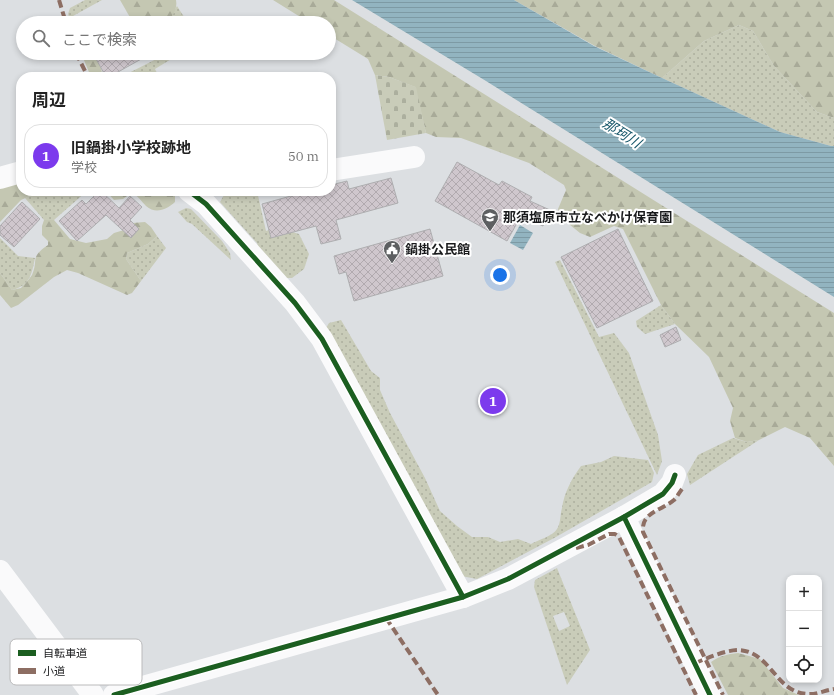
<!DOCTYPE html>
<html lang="ja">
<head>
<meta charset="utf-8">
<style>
  :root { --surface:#fff; --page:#f6f6f6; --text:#222; --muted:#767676; --line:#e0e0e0; --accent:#7c3aed }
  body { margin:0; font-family:"IBM Plex Serif","Noto Sans JP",serif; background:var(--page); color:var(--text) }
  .controls { position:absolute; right:12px; bottom:12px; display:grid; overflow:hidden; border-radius:8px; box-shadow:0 2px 6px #0003 }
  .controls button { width:36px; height:36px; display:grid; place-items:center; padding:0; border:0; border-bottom:1px solid var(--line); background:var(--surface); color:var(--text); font:20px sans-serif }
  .you { position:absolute; left:500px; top:275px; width:14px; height:14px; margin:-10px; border:3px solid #fff; border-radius:50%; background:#1a73e8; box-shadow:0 0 0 6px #1a73e833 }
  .badge { display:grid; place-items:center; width:26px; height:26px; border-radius:50%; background:var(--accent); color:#fff; font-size:13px; font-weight:700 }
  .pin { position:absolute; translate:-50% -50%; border:2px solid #fff; box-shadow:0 1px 4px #0006 }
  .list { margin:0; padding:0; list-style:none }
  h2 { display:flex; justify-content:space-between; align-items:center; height:52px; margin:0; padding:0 16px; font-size:17px }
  h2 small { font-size:13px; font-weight:400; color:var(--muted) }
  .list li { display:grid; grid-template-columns:26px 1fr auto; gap:12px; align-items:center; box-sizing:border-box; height:64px; margin:0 8px 8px; padding:0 8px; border:1px solid var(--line); border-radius:16px }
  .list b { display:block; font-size:15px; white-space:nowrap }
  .list p { margin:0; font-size:13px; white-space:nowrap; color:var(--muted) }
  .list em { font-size:13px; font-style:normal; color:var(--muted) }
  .icon { flex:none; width:22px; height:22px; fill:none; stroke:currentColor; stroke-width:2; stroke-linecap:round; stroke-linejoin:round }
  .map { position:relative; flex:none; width:834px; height:695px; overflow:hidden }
  .search { position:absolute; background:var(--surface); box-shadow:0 2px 6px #0003; left:16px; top:16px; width:320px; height:44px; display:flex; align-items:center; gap:10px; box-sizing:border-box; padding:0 14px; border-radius:22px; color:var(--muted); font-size:15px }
  .panel { position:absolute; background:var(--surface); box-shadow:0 2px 6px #0003; left:16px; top:72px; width:320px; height:124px; border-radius:16px }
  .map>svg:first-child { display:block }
</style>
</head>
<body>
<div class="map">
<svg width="834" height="695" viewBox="0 0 834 695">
  <defs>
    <pattern id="grass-dots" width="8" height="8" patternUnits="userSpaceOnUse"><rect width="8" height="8" fill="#c9ccb9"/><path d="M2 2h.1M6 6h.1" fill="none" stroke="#acaf9e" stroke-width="1.8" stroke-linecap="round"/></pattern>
    <pattern id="forest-firs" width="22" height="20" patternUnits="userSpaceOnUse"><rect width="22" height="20" fill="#c4c7b2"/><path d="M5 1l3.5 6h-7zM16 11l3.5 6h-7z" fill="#a8aa98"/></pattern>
    <pattern id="cemetery-stones" width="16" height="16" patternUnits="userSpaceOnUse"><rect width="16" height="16" fill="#c9ccb9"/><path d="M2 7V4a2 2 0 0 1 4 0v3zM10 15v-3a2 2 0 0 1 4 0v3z" fill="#acaf9e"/></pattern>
    <pattern id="water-rules" width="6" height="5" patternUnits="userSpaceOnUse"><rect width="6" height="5" fill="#92b4c0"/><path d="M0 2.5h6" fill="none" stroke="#7d9aa4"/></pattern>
    <pattern id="building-cross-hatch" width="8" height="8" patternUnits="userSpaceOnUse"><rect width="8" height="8" fill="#cfc7cd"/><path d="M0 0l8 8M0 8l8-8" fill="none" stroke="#b1aaaf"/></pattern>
  </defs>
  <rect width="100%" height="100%" fill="#dcdfe2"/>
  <!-- grass -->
  <g fill="url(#grass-dots)" fill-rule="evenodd">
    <polygon points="85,0 102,0 73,16 75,23 71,23 68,14 70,8"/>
    <polygon points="177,6 188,23 170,23 168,20"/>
    <polygon points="739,25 753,31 774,66 817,112 834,118 834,146 831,146 780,132 662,78 704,41"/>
    <polygon points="168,53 181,53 155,69 159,77 121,77"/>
    <polygon points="41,191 87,191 54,220 44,220 25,198"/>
    <path d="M 242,191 L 257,191 L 266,231 C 277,226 288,230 299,234 L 309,254 L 304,269 L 292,278 L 282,278 L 261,257 L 257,243 L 220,202 L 224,195 Z"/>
    <polygon points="186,208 191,209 222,241 230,253 231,260 192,224 187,222 178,212"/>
    <polygon points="157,236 166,248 141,281 126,259 127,253 148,244"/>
    <path d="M 0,238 L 18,256 L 35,258 C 32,273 30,286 12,290 L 0,273 Z"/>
    <polygon points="560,260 599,337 614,333 629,353 658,435 662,461 657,475 555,262"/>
    <polygon points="661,305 675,324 645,334 637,327 636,321"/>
    <path d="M 341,320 L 371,371 L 380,378 L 380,390 L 390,413 L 425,478 L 440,511 L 457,526 L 472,537 L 488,537 L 500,542 L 518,539 L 531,544 C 538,540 553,536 557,529 C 561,523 560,514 562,508 C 564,493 572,478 581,466 L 601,462 L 614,456 L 648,460 L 654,473 L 652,482 L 556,537 L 477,579 L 461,576 L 326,328 L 329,323 Z"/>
    <polygon points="733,438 747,442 759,440 690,485 687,474 698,455"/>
    <path d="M 557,568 L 590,650 L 567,685 L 534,587 L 535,580 ZM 564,612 L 570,626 L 559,631 L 553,616 Z"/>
  </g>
  <!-- forest -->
  <g fill="url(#forest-firs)">
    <path d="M 120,0 L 176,0 C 178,9 172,19 163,23 L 124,23 L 131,19 Z"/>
    <polygon points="273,0 334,0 834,313 834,466 810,438 785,427 759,440 747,442 735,438 730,421 733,408 709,357 675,324 661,305 623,229 614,226 590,237 580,233 559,216 558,209 566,190 564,185 529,163 461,138 436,137 426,133 415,87 389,77 375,75 368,59 329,35 329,23 310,23"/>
    <polygon points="514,0 834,0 834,118 817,112 774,66 753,31 739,25 704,41 662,78 595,46"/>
    <polygon points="81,53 111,53 99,60 103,77 91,77"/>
    <polygon points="21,176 21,191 41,191 21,200 0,222 0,182"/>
    <path d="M 106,191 L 173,191 L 175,193 L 175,202 C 167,209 156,215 146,206 C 141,201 138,195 131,193 L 123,199 L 114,200 Z"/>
    <path d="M 44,220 L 54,220 L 70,239 L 86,243 L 107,239 L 114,233 L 124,230 L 132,223 L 145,222 L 151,227 L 157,236 L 148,244 L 127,253 L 126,259 L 141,281 L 132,293 L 127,295 L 78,273 L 67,270 L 54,277 L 18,305 L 11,308 L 0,295 L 0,273 L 12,290 L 21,288 C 24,284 29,280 32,275 C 39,259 29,258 48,245 L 48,241 L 42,235 L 42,226 Z"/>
    <path d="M 738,653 L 760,659 L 783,688 L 799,695 L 728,695 L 711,662 C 719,656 728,654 738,653 Z"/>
  </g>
  <!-- cemetery -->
  <polygon fill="url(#cemetery-stones)" points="375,75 389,77 416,87 426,133 387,140"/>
  <!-- water -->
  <g fill="url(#water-rules)">
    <polygon points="352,0 514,0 594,46 662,78 780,132 831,146 834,146 834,297 486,81"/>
    <polygon points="520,225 533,233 523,250 510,243"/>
  </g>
  <!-- building -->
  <g fill="url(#building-cross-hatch)" stroke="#aeaeb0">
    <polygon points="103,53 152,53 109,77 106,77 95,57"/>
    <polygon points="457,162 499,185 502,181 532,197 530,201 550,210 543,226 521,216 507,241 435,201"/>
    <polygon points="391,178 398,203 336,220 341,239 321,244 316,226 271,238 262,204 309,191 331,191 331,185 347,181 349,189"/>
    <polygon points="99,191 101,191 119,208 130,196 142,207 130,220 139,229 131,238 106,215 77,241 59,221 82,200 86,204"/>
    <polygon points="22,202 40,219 14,247 0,235 0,226"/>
    <polygon points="430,229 443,276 354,301 346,272 339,274 334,256"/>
    <polygon points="618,229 653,301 597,328 561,257"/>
    <polygon points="676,327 681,340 665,347 660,335"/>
  </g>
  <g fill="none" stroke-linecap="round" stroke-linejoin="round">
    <!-- minor -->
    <g stroke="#fafafb" stroke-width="22">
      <polyline points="331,170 414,157"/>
      <polyline points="0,178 21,172"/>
      <polyline points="189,191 206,204 295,303 322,339 463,597"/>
      <polyline points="624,517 710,695"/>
      <polyline points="0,571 93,695"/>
      <polyline points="114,695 463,597 508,579 624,517 663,494 672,483 675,475"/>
    </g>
    <!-- quiet -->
    <g stroke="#8d6e63" stroke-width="4" stroke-dasharray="8 4" stroke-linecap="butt">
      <polyline points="59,0 66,23"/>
      <polyline points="76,53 88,77"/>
      <path d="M 682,489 C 679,493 677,497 674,500 C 661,511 641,512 643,532 L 723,695"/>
      <polyline points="576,548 588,545 609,534 615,534 619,537 696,695"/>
      <polyline points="386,618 438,695"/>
      <path d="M 695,663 C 708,658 725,650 739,650 C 772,652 776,695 810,694 C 818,694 826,690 834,689"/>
    </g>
    <defs>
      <g id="cycleway">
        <polyline points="189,191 206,204 295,303 322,339 463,597"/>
        <polyline points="624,517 710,695"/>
        <polyline points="114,695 463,597 508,579 624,517 663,494 672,483 675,475"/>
      </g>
    </defs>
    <!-- cycleway casing -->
    <use href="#cycleway" stroke="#fff" stroke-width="8"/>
    <!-- cycleway -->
    <use href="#cycleway" stroke="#1b5e20" stroke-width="5"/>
  </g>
  <!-- icons -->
  <defs>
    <symbol id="school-pin" viewBox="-11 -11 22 30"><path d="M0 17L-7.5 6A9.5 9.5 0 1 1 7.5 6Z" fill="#5d5f61" stroke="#fff"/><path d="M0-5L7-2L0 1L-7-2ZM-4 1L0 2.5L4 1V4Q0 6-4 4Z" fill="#fff"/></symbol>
    <symbol id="civic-pin" viewBox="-11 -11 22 30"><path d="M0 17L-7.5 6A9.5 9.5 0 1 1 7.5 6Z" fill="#5d5f61" stroke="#fff"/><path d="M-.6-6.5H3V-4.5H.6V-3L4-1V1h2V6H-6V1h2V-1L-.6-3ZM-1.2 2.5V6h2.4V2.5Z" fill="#fff"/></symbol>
  </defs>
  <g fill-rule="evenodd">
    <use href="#school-pin" x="480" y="207" width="20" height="27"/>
    <use href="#civic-pin" x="382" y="239" width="20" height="27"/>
  </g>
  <g text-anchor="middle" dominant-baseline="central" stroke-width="4" stroke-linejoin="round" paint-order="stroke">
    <!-- poi labels -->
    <g font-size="13" font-weight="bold" fill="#191a1c" stroke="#fff" text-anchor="start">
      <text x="503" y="217">那須塩原市立なべかけ保育園</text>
      <text x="405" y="249">鍋掛公民館</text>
    </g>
    <!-- water labels -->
    <g font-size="14" font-style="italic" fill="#165669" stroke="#fff">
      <text transform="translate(622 133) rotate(32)">那珂川</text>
    </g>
  </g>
  <!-- legend -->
  <rect x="10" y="639" width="132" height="46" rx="6" fill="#fff" stroke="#bababb" stroke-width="1"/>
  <rect x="18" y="650" width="18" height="6" fill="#1b5e20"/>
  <rect x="18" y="668" width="18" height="6" fill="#8d6e63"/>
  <g font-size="11" fill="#191a1c">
    <text x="43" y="657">自転車道</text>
    <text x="43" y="675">小道</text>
  </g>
</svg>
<div class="controls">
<button>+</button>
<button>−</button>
<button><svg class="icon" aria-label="locate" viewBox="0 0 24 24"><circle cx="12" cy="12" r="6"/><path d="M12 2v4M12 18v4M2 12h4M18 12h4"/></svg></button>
</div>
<div class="you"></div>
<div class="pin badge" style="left:493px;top:401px">1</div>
<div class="search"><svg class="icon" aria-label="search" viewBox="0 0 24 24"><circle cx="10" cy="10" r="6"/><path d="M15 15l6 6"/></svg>ここで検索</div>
<section class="panel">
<h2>周辺<small></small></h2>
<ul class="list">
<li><span class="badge">1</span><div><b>旧鍋掛小学校跡地</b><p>学校</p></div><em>50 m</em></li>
</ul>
</section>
</div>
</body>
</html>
